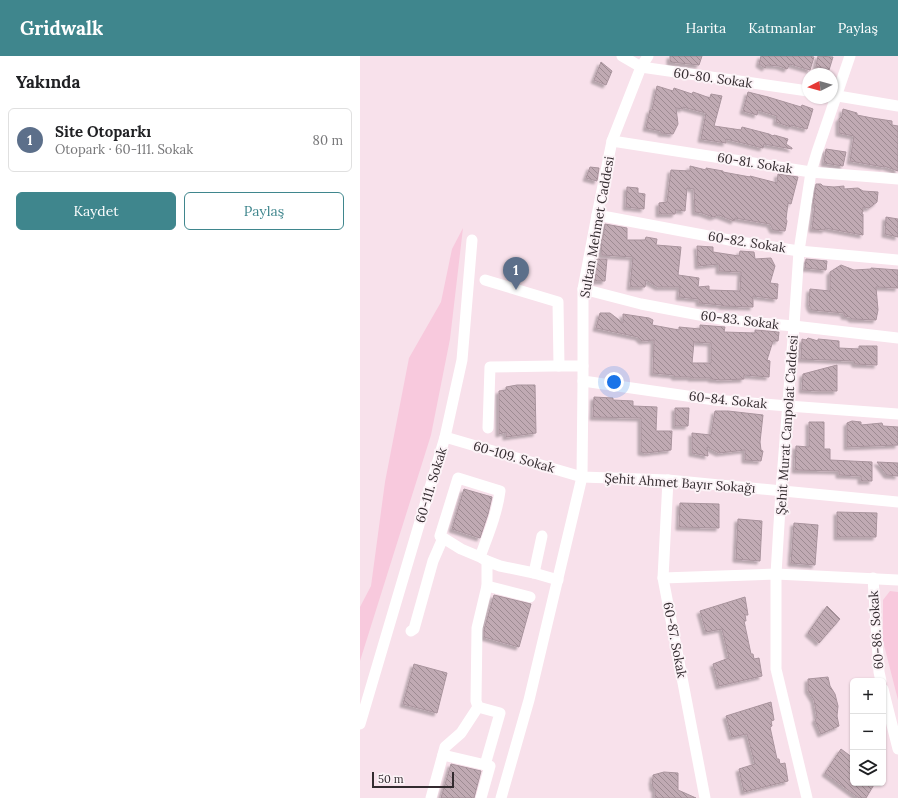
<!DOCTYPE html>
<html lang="tr">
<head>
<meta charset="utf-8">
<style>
  :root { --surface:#fff; --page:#f2f2f2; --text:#202124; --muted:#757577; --line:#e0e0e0; --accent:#3f868d }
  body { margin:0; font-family:Lora,serif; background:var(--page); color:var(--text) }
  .controls { position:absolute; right:12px; bottom:12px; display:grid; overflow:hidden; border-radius:6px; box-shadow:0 1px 3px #0004 }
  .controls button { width:36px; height:36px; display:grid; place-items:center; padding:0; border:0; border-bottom:1px solid var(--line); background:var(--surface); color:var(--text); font:20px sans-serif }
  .compass { position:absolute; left:442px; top:12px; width:36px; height:36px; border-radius:50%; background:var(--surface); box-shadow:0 1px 3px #0004; rotate:264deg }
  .scale { position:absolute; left:12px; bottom:10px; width:82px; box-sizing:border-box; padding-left:4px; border:2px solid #332b2f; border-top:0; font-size:11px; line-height:14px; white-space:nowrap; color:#332b2f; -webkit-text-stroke:3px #fcf3f7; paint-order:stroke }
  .you { position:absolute; left:254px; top:326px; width:14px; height:14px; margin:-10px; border:3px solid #fff; border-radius:50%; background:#1a73e8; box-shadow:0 0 0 6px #1a73e833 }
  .badge { display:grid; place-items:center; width:26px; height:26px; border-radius:50%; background:var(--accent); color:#fff; font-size:13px; font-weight:700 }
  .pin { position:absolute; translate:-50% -33px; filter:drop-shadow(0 1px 2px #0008) }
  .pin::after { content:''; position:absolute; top:21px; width:14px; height:12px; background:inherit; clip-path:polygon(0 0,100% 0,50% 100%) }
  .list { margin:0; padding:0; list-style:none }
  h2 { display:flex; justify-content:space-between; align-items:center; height:52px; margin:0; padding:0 16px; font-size:17px }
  h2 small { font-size:13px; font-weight:400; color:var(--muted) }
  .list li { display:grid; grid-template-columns:26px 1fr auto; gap:12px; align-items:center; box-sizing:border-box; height:64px; margin:0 8px 8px; padding:0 8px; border:1px solid var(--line); border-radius:6px }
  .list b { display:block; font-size:15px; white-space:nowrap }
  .list p { margin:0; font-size:13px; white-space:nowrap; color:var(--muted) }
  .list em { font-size:13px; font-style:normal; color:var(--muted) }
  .actions { display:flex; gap:8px; padding:12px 16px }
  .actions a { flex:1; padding:9px 0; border:1px solid var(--accent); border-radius:6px; text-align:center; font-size:14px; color:var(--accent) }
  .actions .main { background:var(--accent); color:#fff }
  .icon { flex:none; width:22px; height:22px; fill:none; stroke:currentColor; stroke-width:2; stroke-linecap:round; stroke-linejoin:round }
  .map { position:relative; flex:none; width:538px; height:742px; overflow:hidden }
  header { display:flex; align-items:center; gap:24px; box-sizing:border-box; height:56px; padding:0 20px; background:var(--accent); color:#fff }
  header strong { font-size:19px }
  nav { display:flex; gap:22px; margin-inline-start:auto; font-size:14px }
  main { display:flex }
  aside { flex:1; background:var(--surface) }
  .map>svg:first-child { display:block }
</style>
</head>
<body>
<header>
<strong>Gridwalk</strong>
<nav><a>Harita</a><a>Katmanlar</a><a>Paylaş</a></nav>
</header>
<main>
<aside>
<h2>Yakında<small></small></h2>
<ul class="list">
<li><span class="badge" style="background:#5c6f8a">1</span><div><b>Site Otoparkı</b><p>Otopark · 60-111. Sokak</p></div><em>80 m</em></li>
</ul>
<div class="actions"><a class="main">Kaydet</a><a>Paylaş</a></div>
</aside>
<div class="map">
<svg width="538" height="742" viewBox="0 0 538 742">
  <defs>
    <pattern id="building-back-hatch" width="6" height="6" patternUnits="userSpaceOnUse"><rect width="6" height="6" fill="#c0aab3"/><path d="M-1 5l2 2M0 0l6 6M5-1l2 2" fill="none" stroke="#9d8b92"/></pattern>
    <filter id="shadow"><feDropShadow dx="-3" dy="3" stdDeviation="1" flood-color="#0004"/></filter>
  </defs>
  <rect width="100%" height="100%" fill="#f8e1eb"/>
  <!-- green -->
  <g fill="#f8c9dd">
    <polygon points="103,172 90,283 71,379 0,605 0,551 11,530 25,426 49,302 81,246 92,193"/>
    <polygon points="530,535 538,536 538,644 523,585 523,544"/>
  </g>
  <!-- building -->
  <g fill="url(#building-back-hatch)" stroke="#a9949d" fill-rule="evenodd" filter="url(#shadow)">
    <polygon points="310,0 342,0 339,9 310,6"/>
    <polygon points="401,0 449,0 454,1 450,14 430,8 427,13 419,10 407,9 405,12 399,8"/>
    <polygon points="458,0 473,1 469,14 456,10"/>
    <polygon points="241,6 252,15 246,29 234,24"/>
    <polygon points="297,30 313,35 314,32 332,38 333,36 350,42 351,38 362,40 354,70 381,74 382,71 409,78 413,80 414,79 428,83 426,88 432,92 432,93 404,88 403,92 366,83 366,87 341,83 346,57 323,51 323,53 316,52 318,68 313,78 301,77 301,75 286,72 290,54 292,54"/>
    <polygon points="388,36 408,41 441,51 442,49 453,53 447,73 431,69 431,71 416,66 417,60 398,54 397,59 383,55"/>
    <polygon points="483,53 497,57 497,59 512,62 532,65 532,69 538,70 538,115 524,110 524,111 490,105 494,80 479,77 479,63 482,60"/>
    <polygon points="466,93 486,96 483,110 464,107"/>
    <polygon points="330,110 346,114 346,112 363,115 363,116 390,121 390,120 417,127 418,118 438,121 431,148 428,147 426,163 427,165 425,175 413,174 410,168 375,162 374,165 359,159 353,161 342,157 335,156 334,133 327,132 325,155 316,154 315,158 299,158 299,147 307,146 311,114 330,115"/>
    <polygon points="230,111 239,112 237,125 226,122"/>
    <polygon points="456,128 461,128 463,130 474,131 484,130 484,133 498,132 503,135 518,136 517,146 509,152 503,151 503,156 501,157 503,158 503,179 465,172 465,174 452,173 455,148 453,148"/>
    <polygon points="267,131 278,132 278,137 285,138 284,153 266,151"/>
    <polygon points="526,161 538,163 538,181 525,178"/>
    <polygon points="245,168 267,172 267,184 285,184 286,181 297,183 296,189 321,191 318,219 339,222 338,231 349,230 349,234 380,235 381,216 359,215 359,208 338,210 337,190 353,191 353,196 379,200 380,195 394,196 395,203 411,202 415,210 410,227 418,228 417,243 393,240 393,251 362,250 362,249 339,247 339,243 319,241 320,231 298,231 286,224 285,231 270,231 273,201 242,199 241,186 243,181"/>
    <polygon points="236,203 247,203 245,225 235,225"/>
    <polygon points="446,203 467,205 466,214 445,212"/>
    <polygon points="481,209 494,214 511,213 511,212 538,214 538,232 516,231 518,254 516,264 492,263 490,261 484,260 484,257 452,254 450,251 449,247 450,233 470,235 470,216"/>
    <path d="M 240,257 L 250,257 L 263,267 L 263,258 L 289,262 L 293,264 L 292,269 L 319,274 L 319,271 L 340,273 L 340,269 L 365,271 L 364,276 L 395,277 L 395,274 L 419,276 L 418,285 L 413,285 L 407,304 L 410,305 L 409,321 L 384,319 L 384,323 L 361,324 L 351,323 L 351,322 L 331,322 L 331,321 L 315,321 L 314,319 L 293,317 L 294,284 L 282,285 L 278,281 L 236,272 ZM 334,286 L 351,287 L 351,307 L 332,307 Z"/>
    <polygon points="448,282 458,285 458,283 479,285 479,292 499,293 499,290 517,290 517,309 495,308 494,305 441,303 442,283 446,284"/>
    <polygon points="477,309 477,335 459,335 442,334 443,318"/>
    <polygon points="157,329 175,329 176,377 146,381 146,376 139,378 139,335 146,334 146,331"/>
    <polygon points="234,341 253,342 253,344 273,345 273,350 297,351 296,375 312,375 311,394 286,397 281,396 281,362 233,361"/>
    <polygon points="315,352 329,352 328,370 315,370"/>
    <polygon points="355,355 368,355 403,359 400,386 401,394 403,395 401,405 385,404 385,394 359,397 347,391 348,400 332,397 332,377 351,379"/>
    <polygon points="492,365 501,366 501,369 522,367 523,370 538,371 538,389 487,391 487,367"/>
    <polygon points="449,366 464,366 464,393 470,393 470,404 512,406 512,425 501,425 501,420 479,419 479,415 435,414 436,390 449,391"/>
    <polygon points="517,406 538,407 538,420 527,419"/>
    <polygon points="104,433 132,441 128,458 120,482 92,473"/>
    <polygon points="320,447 359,448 359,472 319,471"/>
    <polygon points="477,456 517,457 516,481 477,481"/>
    <polygon points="378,463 402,465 400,505 376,503"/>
    <polygon points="434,467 458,469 455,509 431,507"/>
    <polygon points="134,539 171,548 159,591 124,581 124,574"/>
    <polygon points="385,541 388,559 385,559 386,565 384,565 391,598 393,598 394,603 399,602 402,620 359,630 353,608 369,602 362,573 346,576 340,555"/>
    <polygon points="467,550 480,563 459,587 448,577"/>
    <polygon points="54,608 87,617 77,657 43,648"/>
    <polygon points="468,621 470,630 475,638 478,650 477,660 479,670 461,678 455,664 457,661 454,644 448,634 448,623"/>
    <polygon points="411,646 414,664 411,665 412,670 410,671 417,703 419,703 420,708 425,707 428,725 384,736 379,713 395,708 387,678 372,681 366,660"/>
    <polygon points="481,693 493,702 493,727 515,727 506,742 499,742 465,717"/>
    <polygon points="91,708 121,715 114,742 81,742"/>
    <polygon points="304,716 318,717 318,734 336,742 295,742 295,733 293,732 292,724 293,723 293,719"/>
  </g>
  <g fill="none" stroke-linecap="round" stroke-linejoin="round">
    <!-- minor -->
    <g stroke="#fff" stroke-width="11">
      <polyline points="262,0 281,11 448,35"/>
      <polyline points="472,39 538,50"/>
      <polyline points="252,85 451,116 538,123"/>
      <polyline points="237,159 380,186 439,195 538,204"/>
      <polyline points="125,224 198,246 199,310"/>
      <polyline points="223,233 281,248 366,264 434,270 538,282"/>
      <polyline points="223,325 355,344 428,350 538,358"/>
      <polyline points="128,372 130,311 195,310 223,310"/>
      <polyline points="85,381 222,421 308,424 538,446"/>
      <polyline points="308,424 303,522 345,742"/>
      <path d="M 120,501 C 128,479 137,458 140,435 L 98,422 L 80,480 L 101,493 L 120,501 L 127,505"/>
      <polyline points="174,517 182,480"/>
      <polyline points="303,522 416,518 538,524"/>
      <polyline points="513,522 519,616 521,625"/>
      <polyline points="127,530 170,541"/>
      <polyline points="51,575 54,573 73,505 83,482"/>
      <polyline points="523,633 538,693"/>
      <polyline points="118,651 140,657 125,709"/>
      <polyline points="0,668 85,381 102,304 112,184"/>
      <polyline points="83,699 130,710 121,742"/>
      <polyline points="71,742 85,691 101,677 118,651 116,645 117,572 127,530 127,505 140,510 174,517 198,524"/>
      <polyline points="141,742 169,644 222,421 223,325 223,233 237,159 252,85 281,11 288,0"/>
      <polyline points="447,742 416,613 416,518 421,435 434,270 439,195 451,116 457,96 490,0"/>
    </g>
  </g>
  <g text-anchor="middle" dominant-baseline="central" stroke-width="4" stroke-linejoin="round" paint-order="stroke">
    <!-- street labels -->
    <g font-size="13" fill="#332b2f" stroke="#fcf3f7">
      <text transform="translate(353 22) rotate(8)">60-80. Sokak</text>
      <text transform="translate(395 107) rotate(9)">60-81. Sokak</text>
      <text transform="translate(237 171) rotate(-80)">Sultan Mehmet Caddesi</text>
      <text transform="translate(387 186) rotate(9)">60-82. Sokak</text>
      <text transform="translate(380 264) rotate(7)">60-83. Sokak</text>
      <text transform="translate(368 344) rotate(6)">60-84. Sokak</text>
      <text transform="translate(427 369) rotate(-86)">Şehit Murat Canpolat Caddesi</text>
      <text transform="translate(154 401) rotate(16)">60-109. Sokak</text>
      <text transform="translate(320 427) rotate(4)">Şehit Ahmet Bayır Sokağı</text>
      <text transform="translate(71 429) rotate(-73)">60-111. Sokak</text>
      <text transform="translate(516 574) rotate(-94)">60-86. Sokak</text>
      <text transform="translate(315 584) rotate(79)">60-87. Sokak</text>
    </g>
  </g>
</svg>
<div class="controls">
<button>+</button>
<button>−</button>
<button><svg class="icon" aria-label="layers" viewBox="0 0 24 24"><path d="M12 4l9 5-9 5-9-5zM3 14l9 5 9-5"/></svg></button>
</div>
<svg class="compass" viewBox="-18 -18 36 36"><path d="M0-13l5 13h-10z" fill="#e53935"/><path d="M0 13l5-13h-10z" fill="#757577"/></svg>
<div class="scale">50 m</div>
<div class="you"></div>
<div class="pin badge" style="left:156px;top:234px;background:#5c6f8a">1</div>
</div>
</main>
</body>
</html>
